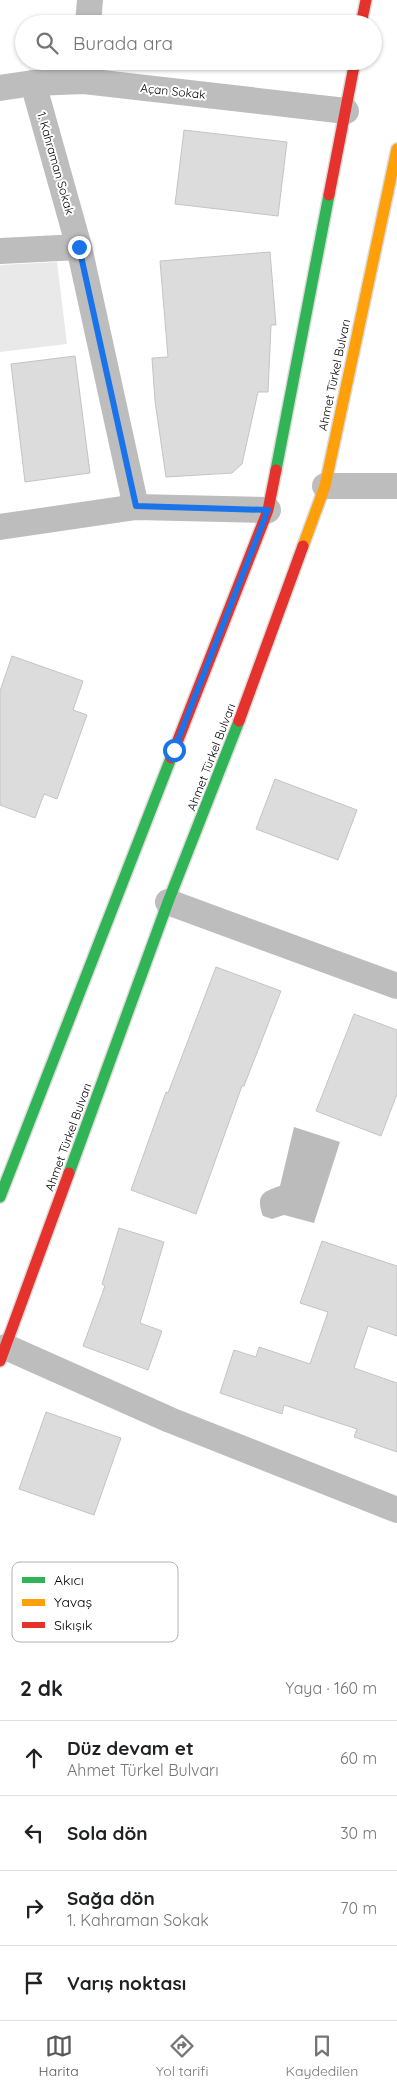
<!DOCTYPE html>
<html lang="tr">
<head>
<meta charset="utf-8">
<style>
  :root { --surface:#fff; --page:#f6f6f6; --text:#202124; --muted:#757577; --line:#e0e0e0; --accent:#595959 }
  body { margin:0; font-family:Quicksand,sans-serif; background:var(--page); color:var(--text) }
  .stop { position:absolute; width:15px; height:15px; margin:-11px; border:4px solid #1a73e8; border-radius:50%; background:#fff }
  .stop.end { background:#1a73e8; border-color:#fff; box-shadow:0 1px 5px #0008 }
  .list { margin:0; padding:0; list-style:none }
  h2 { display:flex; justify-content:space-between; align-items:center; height:65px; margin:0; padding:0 20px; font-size:21px }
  h2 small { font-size:16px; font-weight:400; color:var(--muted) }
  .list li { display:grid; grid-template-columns:32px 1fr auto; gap:15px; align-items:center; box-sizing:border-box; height:75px; padding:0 20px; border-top:1px solid var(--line) }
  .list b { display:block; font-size:19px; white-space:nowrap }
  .list p { margin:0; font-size:16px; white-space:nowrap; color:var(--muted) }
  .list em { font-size:16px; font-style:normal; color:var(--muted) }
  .icon { flex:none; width:28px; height:28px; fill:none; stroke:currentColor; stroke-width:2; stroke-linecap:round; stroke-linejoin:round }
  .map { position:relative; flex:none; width:397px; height:1655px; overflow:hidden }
  .search { position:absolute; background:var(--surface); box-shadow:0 1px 4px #0004; left:15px; right:15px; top:15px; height:55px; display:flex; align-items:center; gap:12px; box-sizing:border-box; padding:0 18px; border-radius:28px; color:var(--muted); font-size:19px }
  .sheet { height:365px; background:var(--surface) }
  nav { display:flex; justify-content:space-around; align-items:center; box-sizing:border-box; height:70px; border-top:1px solid var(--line); background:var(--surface); font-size:14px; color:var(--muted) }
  nav a { display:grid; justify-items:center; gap:2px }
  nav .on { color:var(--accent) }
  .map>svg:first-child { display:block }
</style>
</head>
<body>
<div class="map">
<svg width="397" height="1655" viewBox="0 0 397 1655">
  <rect width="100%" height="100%" fill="#fff"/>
  <!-- green -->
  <polygon fill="#e9e9e9" points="57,262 67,344 0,352 0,265"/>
  <!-- water -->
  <path fill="#bbb" d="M 294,1127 L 340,1142 L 314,1223 L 284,1215 L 272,1219 L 263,1216 C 256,1196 261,1192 280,1186 Z"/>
  <!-- building -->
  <g fill="#dcdcdc" stroke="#c4c4c4">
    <polygon points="184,130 287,142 278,216 175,204"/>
    <polygon points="270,252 276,325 271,325 268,392 258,392 242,464 232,473 166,477 155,401 152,358 168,357 160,261"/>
    <polygon points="75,356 90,473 25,482 11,364"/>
    <polygon points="12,656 83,681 73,710 87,715 57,799 44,794 35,818 0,805 0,691"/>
    <polygon points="275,779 357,810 338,860 256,829"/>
    <polygon points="216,967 281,991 244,1086 242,1086 196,1214 131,1190 166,1092 168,1093"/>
    <polygon points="354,1014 397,1030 397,1094 381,1136 316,1111"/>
    <polygon points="119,1228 164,1242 140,1323 162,1331 148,1370 83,1346 105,1286 102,1284"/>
    <polygon points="322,1241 397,1266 397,1336 368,1326 354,1368 397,1383 397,1452 354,1437 357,1429 284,1405 282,1414 220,1393 234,1350 256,1357 259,1347 310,1364 328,1312 300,1303"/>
    <polygon points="46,1412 121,1438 94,1515 19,1489"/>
  </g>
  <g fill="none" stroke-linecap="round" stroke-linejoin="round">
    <defs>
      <g id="fast">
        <polyline points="276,470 329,195"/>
        <polyline points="69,1173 168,902 239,721"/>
        <polyline points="0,1197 171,758"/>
      </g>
      <polyline id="slow" points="303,546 325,486 397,149"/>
      <g id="jam">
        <polyline points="361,24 366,0"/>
        <polyline points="329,195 355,61"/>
        <polyline points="239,721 303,546"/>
        <polyline points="171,758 268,510 276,470"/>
        <polyline points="0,1361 69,1173"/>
      </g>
    </defs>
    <!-- fast casing -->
    <use href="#fast" stroke="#dbdbdb" stroke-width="14"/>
    <!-- slow casing -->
    <use href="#slow" stroke="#dbdbdb" stroke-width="14"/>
    <!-- jam casing -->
    <use href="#jam" stroke="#dbdbdb" stroke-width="14"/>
    <!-- street -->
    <g stroke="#bdbdbd" stroke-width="26">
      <polyline points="88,24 90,0"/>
      <polyline points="33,83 79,247 136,507"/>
      <polyline points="0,88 33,83 84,81 346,111"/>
      <polyline points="0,251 79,247"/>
      <polyline points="325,486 397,486"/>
      <polyline points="0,527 136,507 268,510"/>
      <polyline points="168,902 397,986"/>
      <polyline points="6,1347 170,1420 397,1510"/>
    </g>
    <!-- fast -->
    <use href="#fast" stroke="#30b455" stroke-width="11"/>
    <!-- slow -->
    <use href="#slow" stroke="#ff9f0a" stroke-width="11"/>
    <!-- jam -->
    <use href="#jam" stroke="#e5322d" stroke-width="11"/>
  </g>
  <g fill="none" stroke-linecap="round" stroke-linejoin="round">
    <!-- route -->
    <polyline stroke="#1a73e8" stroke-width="6" points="79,247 136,506 268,510 174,750"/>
  </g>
  <g text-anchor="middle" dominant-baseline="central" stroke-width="4" stroke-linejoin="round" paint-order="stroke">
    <!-- street labels -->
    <g font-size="12" fill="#000" stroke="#fff">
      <text transform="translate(173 91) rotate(6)">Açan Sokak</text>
      <text transform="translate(56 163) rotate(74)">1. Kahraman Sokak</text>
      <text transform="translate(334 375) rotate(-78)">Ahmet Türkel Bulvarı</text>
      <text transform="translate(211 757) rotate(-69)">Ahmet Türkel Bulvarı</text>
      <text transform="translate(68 1137) rotate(-70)">Ahmet Türkel Bulvarı</text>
    </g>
  </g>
  <!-- legend -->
  <rect x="12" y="1562" width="166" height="80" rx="8" fill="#fff" stroke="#b2b2b2" stroke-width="1"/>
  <rect x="22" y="1577" width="23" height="6" fill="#30b455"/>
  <rect x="22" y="1599" width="23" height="7" fill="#ff9f0a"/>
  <rect x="22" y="1622" width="23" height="6" fill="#e5322d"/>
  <g font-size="14" fill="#000">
    <text x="54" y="1585">Akıcı</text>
    <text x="54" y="1607">Yavaş</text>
    <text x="54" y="1630">Sıkışık</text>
  </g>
</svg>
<div class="stop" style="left:174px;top:750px"></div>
<div class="stop end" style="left:79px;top:247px"></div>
<div class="search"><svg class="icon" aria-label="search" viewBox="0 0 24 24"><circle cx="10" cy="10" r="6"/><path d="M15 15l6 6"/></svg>Burada ara</div>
</div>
<section class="sheet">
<h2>2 dk<small>Yaya · 160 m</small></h2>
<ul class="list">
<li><svg class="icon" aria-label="ahead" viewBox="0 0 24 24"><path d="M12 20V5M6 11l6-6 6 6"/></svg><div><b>Düz devam et</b><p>Ahmet Türkel Bulvarı</p></div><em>60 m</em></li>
<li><svg class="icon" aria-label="left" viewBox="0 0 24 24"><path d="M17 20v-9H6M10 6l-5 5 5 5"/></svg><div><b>Sola dön</b></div><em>30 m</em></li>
<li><svg class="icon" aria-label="right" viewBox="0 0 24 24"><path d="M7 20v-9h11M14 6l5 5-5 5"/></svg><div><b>Sağa dön</b><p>1. Kahraman Sokak</p></div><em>70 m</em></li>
<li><svg class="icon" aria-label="arrive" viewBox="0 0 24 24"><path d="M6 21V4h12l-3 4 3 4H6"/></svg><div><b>Varış noktası</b></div></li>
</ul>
</section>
<nav>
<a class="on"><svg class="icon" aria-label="map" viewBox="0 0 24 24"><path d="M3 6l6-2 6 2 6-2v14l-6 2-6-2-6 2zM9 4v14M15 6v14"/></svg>Harita</a>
<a><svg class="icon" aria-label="directions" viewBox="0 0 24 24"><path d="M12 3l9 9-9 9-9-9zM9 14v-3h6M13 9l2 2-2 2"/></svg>Yol tarifi</a>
<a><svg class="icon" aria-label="saved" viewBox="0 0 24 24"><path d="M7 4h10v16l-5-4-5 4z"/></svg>Kaydedilen</a>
</nav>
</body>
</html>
